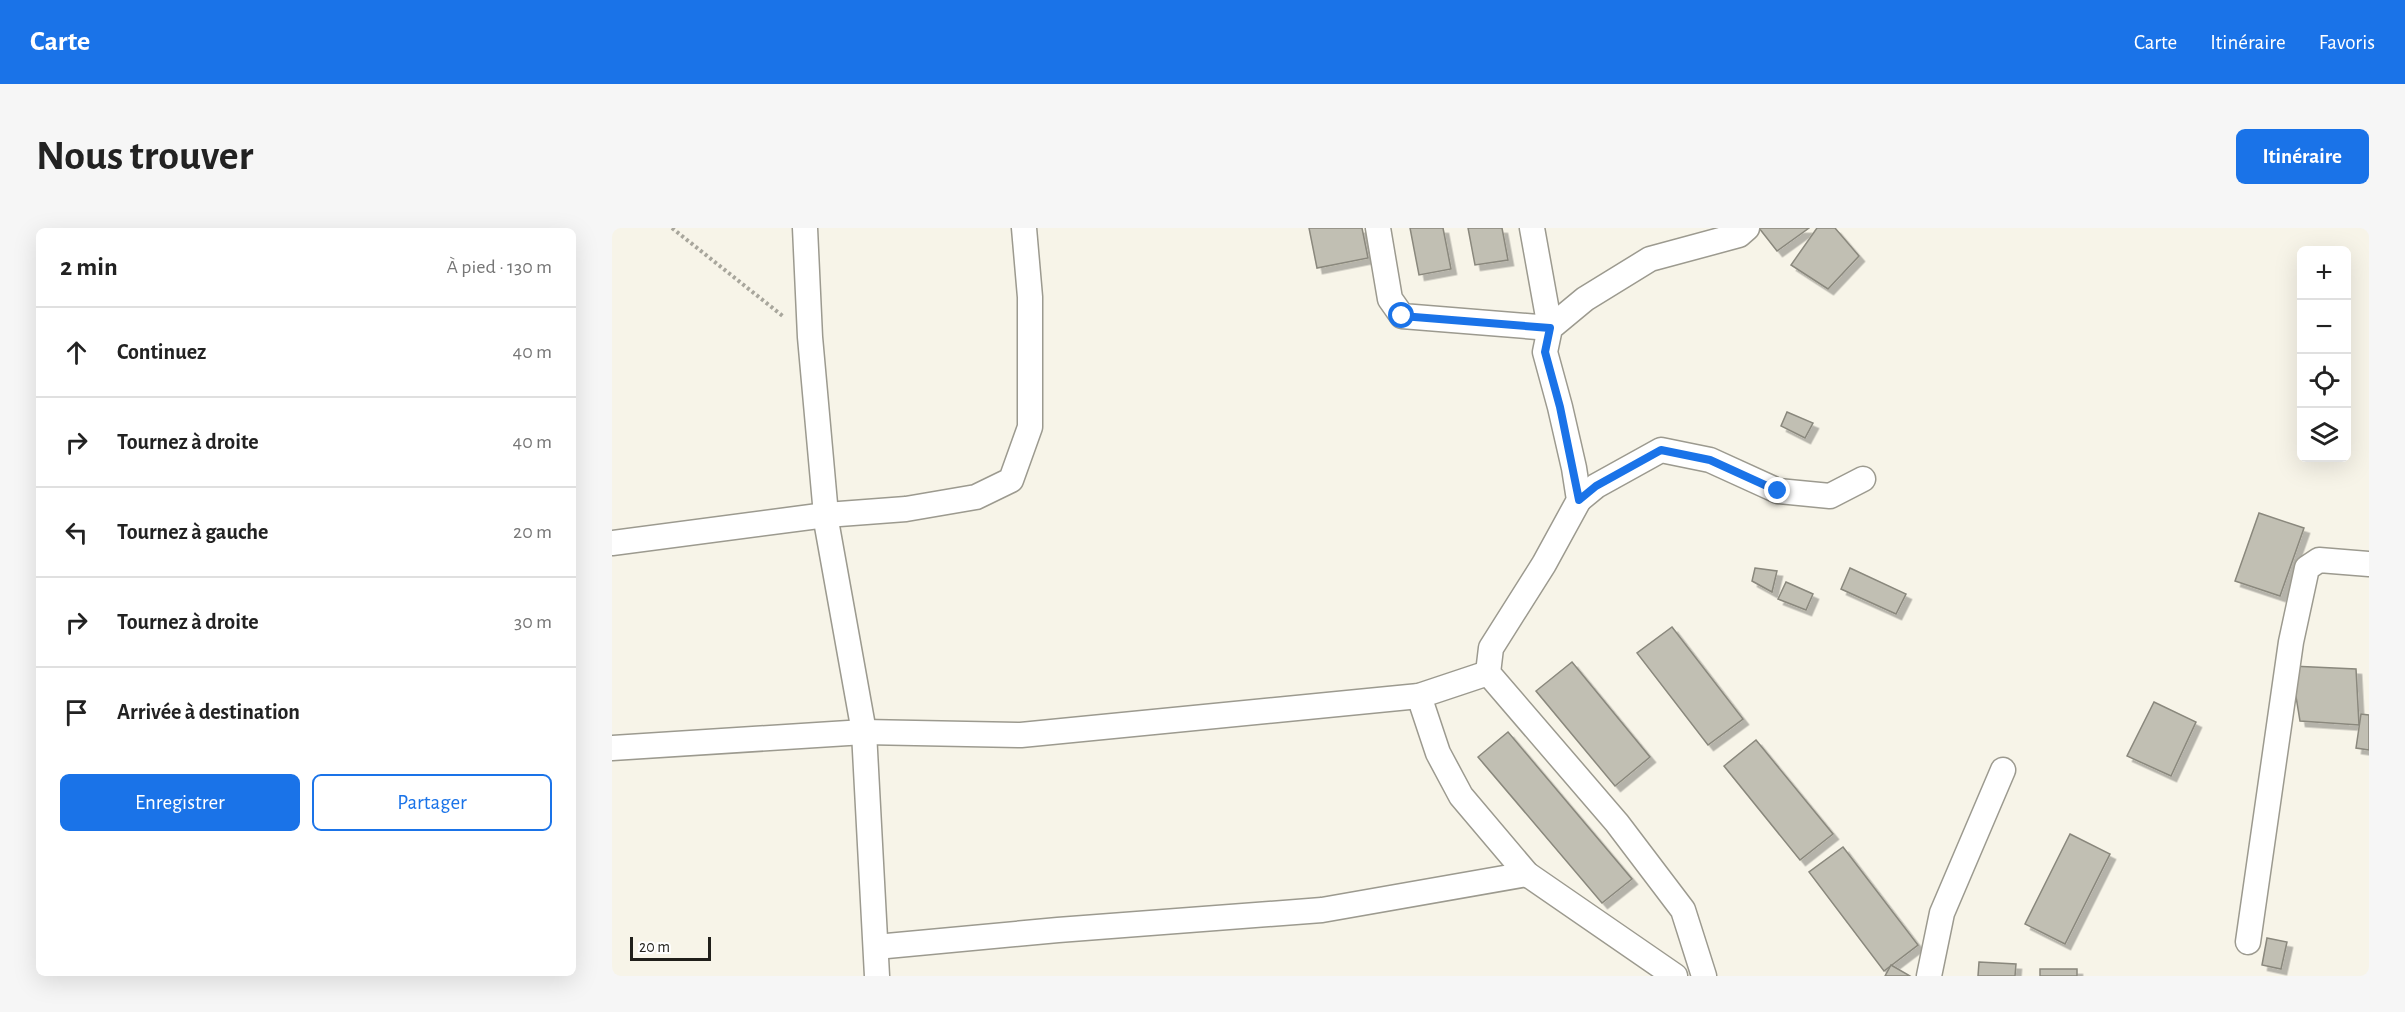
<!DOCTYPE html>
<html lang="fr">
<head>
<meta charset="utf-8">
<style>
  :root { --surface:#fff; --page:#f6f6f6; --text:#222; --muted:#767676; --line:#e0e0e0; --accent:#1a73e8 }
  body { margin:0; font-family:"Alegreya Sans",sans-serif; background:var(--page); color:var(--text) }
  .controls { position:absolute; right:18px; top:18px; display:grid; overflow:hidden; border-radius:9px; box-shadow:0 6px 24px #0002 }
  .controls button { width:54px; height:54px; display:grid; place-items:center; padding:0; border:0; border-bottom:2px solid var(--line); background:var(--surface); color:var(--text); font:30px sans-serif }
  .scale { position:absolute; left:18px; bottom:15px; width:81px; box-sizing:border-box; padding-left:6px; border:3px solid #201f1a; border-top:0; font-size:16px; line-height:21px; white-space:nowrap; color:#201f1a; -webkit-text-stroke:4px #fff; paint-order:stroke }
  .stop { position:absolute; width:18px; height:18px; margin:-14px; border:4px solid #1a73e8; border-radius:50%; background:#fff }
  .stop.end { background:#1a73e8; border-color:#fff; box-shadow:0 2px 6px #0008 }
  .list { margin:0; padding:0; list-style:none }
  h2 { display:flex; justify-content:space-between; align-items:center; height:78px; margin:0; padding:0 24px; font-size:26px }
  h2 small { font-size:20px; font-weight:400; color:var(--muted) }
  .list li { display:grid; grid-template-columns:39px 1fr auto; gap:18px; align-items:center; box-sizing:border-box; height:90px; padding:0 24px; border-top:2px solid var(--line) }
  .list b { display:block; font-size:22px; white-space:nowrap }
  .list em { font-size:20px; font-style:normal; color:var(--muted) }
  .actions { display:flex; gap:12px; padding:18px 24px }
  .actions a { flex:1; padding:14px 0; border:2px solid var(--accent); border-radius:9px; text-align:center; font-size:21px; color:var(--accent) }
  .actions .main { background:var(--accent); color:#fff }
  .icon { flex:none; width:33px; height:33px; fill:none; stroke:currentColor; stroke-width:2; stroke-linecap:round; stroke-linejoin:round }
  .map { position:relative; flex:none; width:1757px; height:748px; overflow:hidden; border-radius:9px }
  header { display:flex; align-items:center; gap:36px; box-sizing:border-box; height:84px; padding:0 30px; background:var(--accent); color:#fff }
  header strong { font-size:28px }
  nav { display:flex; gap:33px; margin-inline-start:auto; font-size:21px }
  .intro { display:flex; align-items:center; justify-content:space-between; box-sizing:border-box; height:144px; padding:0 36px }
  h1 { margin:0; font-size:42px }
  .button { padding:15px 27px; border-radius:9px; background:var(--accent); color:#fff; font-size:21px; font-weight:700 }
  main { display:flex; gap:36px; padding:0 36px }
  aside { flex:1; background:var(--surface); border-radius:9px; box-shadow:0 6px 24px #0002 }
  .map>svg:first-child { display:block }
</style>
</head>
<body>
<header>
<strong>Carte</strong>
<nav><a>Carte</a><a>Itinéraire</a><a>Favoris</a></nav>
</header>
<div class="intro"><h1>Nous trouver</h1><a class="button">Itinéraire</a></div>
<main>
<aside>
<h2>2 min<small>À pied · 130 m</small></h2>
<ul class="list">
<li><svg class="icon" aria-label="ahead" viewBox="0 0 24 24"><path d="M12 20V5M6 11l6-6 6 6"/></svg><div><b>Continuez</b></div><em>40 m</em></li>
<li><svg class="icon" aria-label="right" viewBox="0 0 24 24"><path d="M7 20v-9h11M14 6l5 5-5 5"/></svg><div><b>Tournez à droite</b></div><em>40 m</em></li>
<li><svg class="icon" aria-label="left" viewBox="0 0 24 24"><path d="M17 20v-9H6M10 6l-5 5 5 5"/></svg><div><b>Tournez à gauche</b></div><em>20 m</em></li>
<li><svg class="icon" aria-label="right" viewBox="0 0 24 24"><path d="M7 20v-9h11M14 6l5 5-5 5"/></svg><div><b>Tournez à droite</b></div><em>30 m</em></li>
<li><svg class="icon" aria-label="arrive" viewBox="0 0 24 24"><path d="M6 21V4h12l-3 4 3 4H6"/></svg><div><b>Arrivée à destination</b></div></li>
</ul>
<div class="actions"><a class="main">Enregistrer</a><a>Partager</a></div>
</aside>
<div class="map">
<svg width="1757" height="748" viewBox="0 0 1757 748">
  <defs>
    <filter id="shadow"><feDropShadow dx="5.5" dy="5.5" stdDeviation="0" flood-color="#0004"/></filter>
  </defs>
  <rect width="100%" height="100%" fill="#f7f4e8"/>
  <!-- building -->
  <g fill="#c1bfb3" stroke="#8a887d" stroke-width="1.5" filter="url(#shadow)">
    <polygon points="697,0 750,0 756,30 705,40"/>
    <polygon points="798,0 831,0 839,41 807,47"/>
    <polygon points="856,0 890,0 896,32 863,37"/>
    <polygon points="1147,0 1197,0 1165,23"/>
    <polygon points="1205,0 1223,0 1247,28 1216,61 1179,37"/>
    <polygon points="1175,184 1201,195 1193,210 1169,198"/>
    <polygon points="1647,285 1692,300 1668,368 1623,353"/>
    <polygon points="1143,340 1165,343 1160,364 1140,353"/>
    <polygon points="1238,340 1294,366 1284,386 1229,361"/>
    <polygon points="1174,354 1201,366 1194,382 1166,371"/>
    <polygon points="1060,399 1131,491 1096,517 1025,425"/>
    <polygon points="960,434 1038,529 1003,558 924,463"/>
    <polygon points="1679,438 1744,441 1747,497 1688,493"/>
    <polygon points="1542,474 1584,494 1559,548 1515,528"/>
    <polygon points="1749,486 1757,487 1757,522 1744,520"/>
    <polygon points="896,504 1020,651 990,675 866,529"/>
    <polygon points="1144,512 1221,606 1188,632 1112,538"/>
    <polygon points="1458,606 1498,626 1453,716 1413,696"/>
    <polygon points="1231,619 1306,717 1272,743 1197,644"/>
    <polygon points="1655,710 1675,714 1669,741 1650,737"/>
    <polygon points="1367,734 1404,736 1403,748 1366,748"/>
    <polygon points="1279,737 1298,748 1273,748"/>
    <rect x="1428" y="741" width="37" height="7"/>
  </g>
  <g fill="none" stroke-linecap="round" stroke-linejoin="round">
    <defs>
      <g id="minor">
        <polyline points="193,0 198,109 215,298 252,504 265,748"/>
        <polyline points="766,0 778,71 790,88 938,100 920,0"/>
        <polyline points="967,272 984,258 1049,222 1098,232 1166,263 1218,268 1251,251"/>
        <polyline points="0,315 214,287 294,281 364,269 399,252 418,199 418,69 412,0"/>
        <polyline points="807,468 826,525 849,568 915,646 1063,748"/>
        <polyline points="0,520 252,504 409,507 807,468 876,445"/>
        <polyline points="1636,714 1679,414 1695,340 1707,332 1757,336"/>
        <polyline points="264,719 446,702 710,682 915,646"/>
        <polyline points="1092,748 1071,682 1005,595 876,445 879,420 932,336 967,272 962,240 948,179 933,124 938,100 973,71 1038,31 1127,7 1135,0"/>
        <polyline points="1317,748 1330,685 1391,542"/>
      </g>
    </defs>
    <!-- minor casing -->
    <use href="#minor" stroke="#9c9a8f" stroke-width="27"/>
    <!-- path -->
    <polyline stroke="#a8a69c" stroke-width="4" stroke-dasharray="3 3" stroke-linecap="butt" points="60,0 172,89"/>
    <!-- minor -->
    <use href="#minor" stroke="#fff" stroke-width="24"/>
  </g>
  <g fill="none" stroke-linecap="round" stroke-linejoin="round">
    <!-- route -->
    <polyline stroke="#1a73e8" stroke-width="8" points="790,88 938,100 933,124 948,179 967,272 984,258 1049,222 1098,232 1166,263"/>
  </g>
</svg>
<div class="controls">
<button>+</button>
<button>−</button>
<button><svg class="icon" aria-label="locate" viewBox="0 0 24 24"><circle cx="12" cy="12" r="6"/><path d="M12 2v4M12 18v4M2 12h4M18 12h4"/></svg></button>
<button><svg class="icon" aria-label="layers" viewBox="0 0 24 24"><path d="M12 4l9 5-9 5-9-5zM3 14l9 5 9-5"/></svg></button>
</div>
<div class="scale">20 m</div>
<div class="stop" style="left:790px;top:88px"></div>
<div class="stop end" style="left:1166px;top:263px"></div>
</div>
</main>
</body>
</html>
